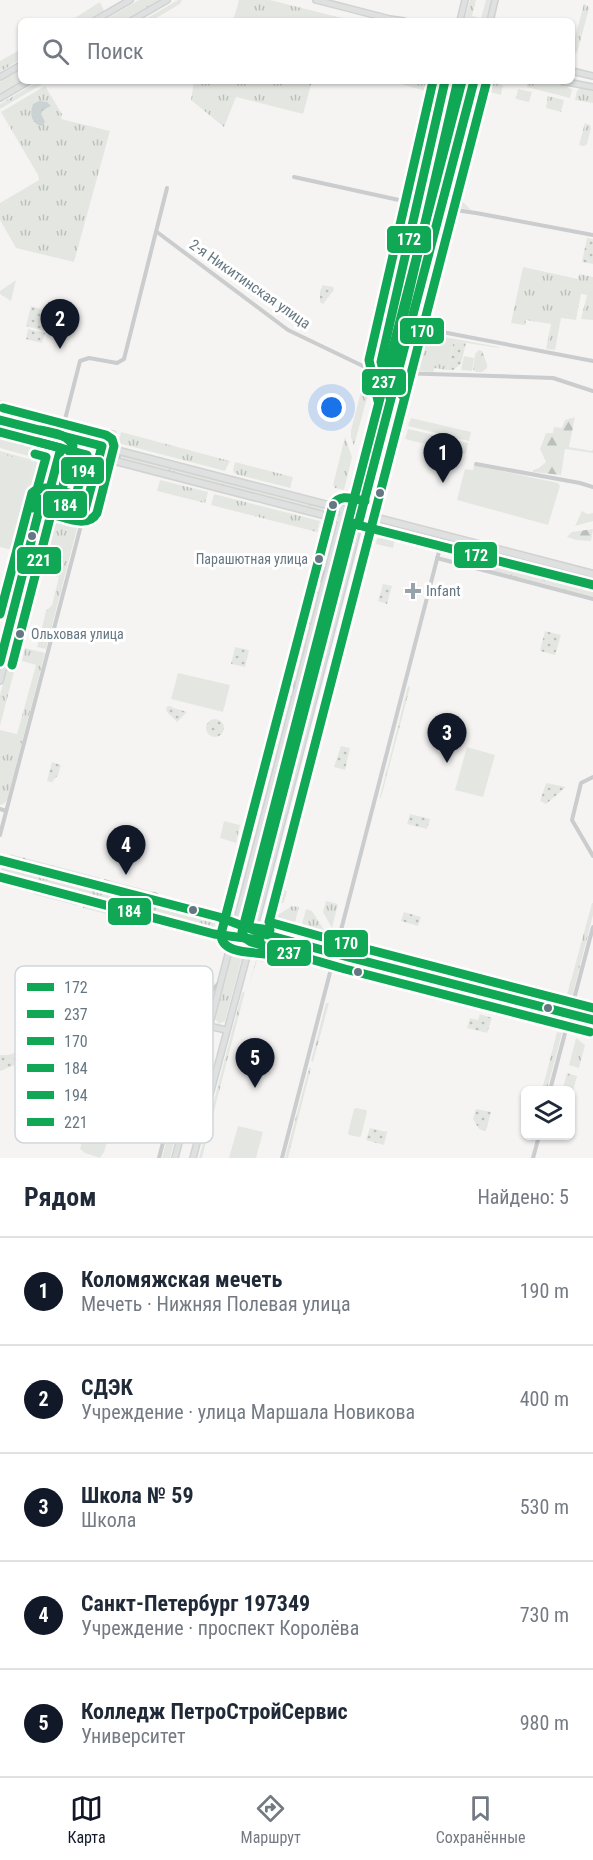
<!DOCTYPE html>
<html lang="ru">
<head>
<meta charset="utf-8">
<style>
  :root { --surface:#fff; --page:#f2f2f3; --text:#1f2937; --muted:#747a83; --line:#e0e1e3; --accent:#111827 }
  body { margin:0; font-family:"Roboto Condensed",sans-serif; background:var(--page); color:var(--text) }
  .controls { position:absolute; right:18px; bottom:18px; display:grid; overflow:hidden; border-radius:9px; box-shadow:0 2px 4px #0004 }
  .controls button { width:54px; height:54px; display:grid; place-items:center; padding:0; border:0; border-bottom:2px solid var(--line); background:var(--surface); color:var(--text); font:30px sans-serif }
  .you { position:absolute; left:332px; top:408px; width:21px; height:21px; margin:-15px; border:4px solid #fff; border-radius:50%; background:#1a73e8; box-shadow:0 0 0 9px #1a73e833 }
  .badge { display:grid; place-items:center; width:39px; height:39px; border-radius:50%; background:var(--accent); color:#fff; font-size:20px; font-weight:700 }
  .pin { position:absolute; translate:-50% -50px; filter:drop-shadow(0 2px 3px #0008) }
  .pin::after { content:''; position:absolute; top:32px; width:21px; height:18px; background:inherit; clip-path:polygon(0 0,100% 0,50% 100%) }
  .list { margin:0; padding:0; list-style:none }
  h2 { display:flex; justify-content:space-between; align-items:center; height:78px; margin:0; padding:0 24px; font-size:26px }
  h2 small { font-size:20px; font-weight:400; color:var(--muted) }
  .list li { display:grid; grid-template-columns:39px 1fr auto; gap:18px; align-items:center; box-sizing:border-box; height:108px; padding:0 24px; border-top:2px solid var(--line) }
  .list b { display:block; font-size:22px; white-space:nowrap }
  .list p { margin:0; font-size:20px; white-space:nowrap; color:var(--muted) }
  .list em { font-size:20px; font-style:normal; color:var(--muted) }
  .icon { flex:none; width:33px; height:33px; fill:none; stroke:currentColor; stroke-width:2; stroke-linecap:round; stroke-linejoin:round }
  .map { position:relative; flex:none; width:593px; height:1158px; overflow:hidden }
  .search { position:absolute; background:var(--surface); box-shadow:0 2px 4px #0004; left:18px; right:18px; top:18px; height:66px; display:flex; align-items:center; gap:15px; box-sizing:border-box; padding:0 21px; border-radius:9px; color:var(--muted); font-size:22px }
  .sheet { height:618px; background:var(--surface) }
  nav { display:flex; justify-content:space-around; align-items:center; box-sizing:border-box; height:84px; border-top:2px solid var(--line); background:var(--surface); font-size:16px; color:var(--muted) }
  nav a { display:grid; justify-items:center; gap:3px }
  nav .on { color:var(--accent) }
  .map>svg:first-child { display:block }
</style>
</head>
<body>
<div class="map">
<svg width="593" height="1158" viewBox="0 0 593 1158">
  <defs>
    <pattern id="grass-tufts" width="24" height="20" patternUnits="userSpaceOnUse" patternTransform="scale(1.5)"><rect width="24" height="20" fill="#e4e7e1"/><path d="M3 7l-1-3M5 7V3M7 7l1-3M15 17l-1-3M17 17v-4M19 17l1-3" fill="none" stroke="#bcc0bc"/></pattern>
    <pattern id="forest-firs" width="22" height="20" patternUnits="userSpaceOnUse" patternTransform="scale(1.5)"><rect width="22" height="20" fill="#e4e7e1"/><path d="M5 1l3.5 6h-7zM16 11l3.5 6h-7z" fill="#bcc0bc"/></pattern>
    <pattern id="park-dots" width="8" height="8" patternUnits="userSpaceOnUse" patternTransform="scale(1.5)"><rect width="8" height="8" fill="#e4e7e1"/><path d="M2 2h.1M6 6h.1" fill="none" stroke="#bcc0bc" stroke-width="1.8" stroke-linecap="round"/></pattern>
    <pattern id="water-ripples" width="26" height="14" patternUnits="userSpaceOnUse" patternTransform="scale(1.5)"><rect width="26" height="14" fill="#cad2d4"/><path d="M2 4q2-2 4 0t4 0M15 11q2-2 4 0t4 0" fill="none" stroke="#a8afb1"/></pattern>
  </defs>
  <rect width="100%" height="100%" fill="#f5f4f3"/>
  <!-- grass -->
  <g fill="url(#grass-tufts)" fill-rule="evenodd">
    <polygon points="139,0 159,0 124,21 103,21"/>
    <polygon points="178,0 182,0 180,4 151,21 142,21"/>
    <polygon points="239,0 270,0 354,21 233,21"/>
    <polygon points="470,0 476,0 472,16 481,18 486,0 492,0 486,21 464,21"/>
    <polygon points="100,2 104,11 86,21 70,21"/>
    <polygon points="584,4 588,6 589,9 577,53 572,52 572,49"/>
    <polygon points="21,49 21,59 0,72 0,61"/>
    <polygon points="21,69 21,81 0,93 0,82"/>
    <polygon points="39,81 46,82 0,109 0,104"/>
    <polygon points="194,81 312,81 303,114 236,97 224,127 191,100"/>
    <polygon points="390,81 429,81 426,91"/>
    <path d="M 450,81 L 470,81 L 371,462 L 368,465 L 360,497 L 352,495 L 399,311 ZM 446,103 L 459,106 L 439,189 L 427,186 Z"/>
    <polygon points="479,81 481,81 449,206 447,205"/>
    <polygon points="484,81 503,85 501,95 490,92 488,94 483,86"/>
    <polygon points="528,81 544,81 569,86 568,88 572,89 570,98 527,87"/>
    <polygon points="45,86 62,114 61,119 110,131 74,262 16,248 0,220 0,203 39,180 38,175 1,112"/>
    <polygon points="580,88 593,91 593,103 575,100 577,91"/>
    <polygon points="518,89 532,92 529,102 516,99"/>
    <path d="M 434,91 L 436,91 C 435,108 422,185 411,195 C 410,196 408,196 407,197 Z"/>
    <polygon points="548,96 564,100 561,112 546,108"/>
    <polygon points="585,123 590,125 591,128 587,144 584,146 579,145"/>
    <polygon points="469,139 477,140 462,201 471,210 452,207"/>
    <polygon points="414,200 385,330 354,446 351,437 351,430 393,271 397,268 405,233 403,230 409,210"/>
    <polygon points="523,267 578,279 579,274 593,277 593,320 581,319 587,295 581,294 576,320 561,318 555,350 546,349 551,324 526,320 525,325 511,323"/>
    <polygon points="420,329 440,333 439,336 499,347 499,348 454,341 447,370 435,368 433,372 409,370"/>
    <polygon points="0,400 24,406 27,412 21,415 2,410"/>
    <polygon points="32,409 47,412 49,416 48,419 43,421 31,417 29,413"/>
    <polygon points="87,424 117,431 114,443 81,433 83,426"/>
    <polygon points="121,432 230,461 225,471 118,443"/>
    <polygon points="0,436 41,447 38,456 36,458 0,448"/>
    <polygon points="345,437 352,457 344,490 335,488 333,485"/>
    <polygon points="0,451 43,463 22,547 19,550 12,550 34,462 0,454"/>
    <polygon points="116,454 324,508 323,511 115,457"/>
    <polygon points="76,457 90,462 92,467 91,474 74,469"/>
    <polygon points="235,462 293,477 290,488 235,474 233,470"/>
    <polygon points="58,469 90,478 82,504 78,505 52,497 51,493"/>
    <polygon points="160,480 208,492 205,503 157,491"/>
    <polygon points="214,494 320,521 317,532 211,505"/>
    <polygon points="52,504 76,510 80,517 46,649 37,647 46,611 52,605 59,577 39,572 21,643 17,639 24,612 21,611 47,508"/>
    <polygon points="382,536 395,539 393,548 376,544 377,539"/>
    <polygon points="340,541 350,543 345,561 336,559"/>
    <polygon points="456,542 556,568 557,570 555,571 455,545"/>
    <polygon points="473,558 593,590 593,598 476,566"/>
    <polygon points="319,588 295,680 292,666 311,595 315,589"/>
    <polygon points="25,648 45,653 7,800 4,804 0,805 0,730 17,734 36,665 22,661"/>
    <polygon points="10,657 17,660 0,726 0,695"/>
    <polygon points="286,672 291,688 291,696 269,777 259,774"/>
    <polygon points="408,686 410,687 381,798 380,797"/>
    <polygon points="283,758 293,761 288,782 278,780"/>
    <polygon points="277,784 286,786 281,806 272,803"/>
    <polygon points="224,821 240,825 236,843 220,838"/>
    <polygon points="3,864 216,920 213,931 0,873"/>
    <polygon points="250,885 260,887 253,915 243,913"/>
    <polygon points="275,888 287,891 284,902 269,911"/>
    <polygon points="34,890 79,902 78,906 33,894"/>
    <polygon points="326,901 338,904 332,928 323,912"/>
    <polygon points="84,903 150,920 149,925 83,908"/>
    <polygon points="592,903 593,903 593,915 572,997 567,995"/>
    <polygon points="292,906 299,907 294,926 273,920 273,918"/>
    <polygon points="306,909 312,911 324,930 324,933 301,928"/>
    <polygon points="269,923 326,938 324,946 267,931"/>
    <polygon points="354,945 388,955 387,962 351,952"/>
    <polygon points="233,951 243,954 225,1021 219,1024 215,1019"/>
    <polygon points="295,953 320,959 319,965 289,957"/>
    <polygon points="260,954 283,960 282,964 279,966 275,965 275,962 265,959 263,962 257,960 249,985 257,956"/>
    <polygon points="392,956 410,961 408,970 390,965"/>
    <polygon points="415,962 472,977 470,985 412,971"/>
    <polygon points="476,978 505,985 503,994 474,986"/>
    <polygon points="245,991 202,1158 199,1158 242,993"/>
    <polygon points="469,996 496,1003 494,1011 467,1004"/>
    <polygon points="210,1000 170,1158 162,1158 201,1009 206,1001"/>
    <polygon points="326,1003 329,1003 313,1062 311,1061"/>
    <polygon points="501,1004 512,1007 513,1012 545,1020 549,1017 558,1019 556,1027 498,1012"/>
    <polygon points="557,1032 562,1033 547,1090 542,1090"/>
    <polygon points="576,1038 585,1045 579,1068 569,1065"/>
    <polygon points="309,1068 311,1068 288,1158 285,1158"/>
    <polygon points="567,1073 577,1076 573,1091 563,1088"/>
  </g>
  <!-- forest -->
  <g fill="url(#forest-firs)">
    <polygon points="479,350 482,351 487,364 487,368 482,372 476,372 473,369 475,354"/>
    <polygon points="575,417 569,447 592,451 593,449 593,453 565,449 561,475 533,472 533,470 539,468 546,462 540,449 546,433 553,433 554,427 562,428 565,420"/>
    <polygon points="582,511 587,514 593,513 593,521 575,526"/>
    <polygon points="593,529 591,541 576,540 567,537 572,532"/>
    <polygon points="10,854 101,878 100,881 9,858"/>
    <polygon points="104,879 158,893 157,896 103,882"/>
  </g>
  <!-- park -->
  <g fill="url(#park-dots)">
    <polygon points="587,238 593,239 593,264 582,262"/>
    <polygon points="323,285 333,287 334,290 323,304 320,302 320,291"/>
    <polygon points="31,306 50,312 45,331 26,326"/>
    <polygon points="28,329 45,333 42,343 26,339"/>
    <polygon points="454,341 466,343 461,364 453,370 447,370"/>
    <polygon points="383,584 392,586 387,604 378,601"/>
    <polygon points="545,631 561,635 555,655 540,651"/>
    <polygon points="235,647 249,650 245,667 231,664"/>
    <polygon points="168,706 170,706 174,708 187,712 177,722 167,712 166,708"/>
    <circle cx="215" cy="728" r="9"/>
    <polygon points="341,746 350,748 345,770 334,767"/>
    <polygon points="52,762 61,765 58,775 52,782 47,781"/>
    <polygon points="546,783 566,787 546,804 540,801"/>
    <polygon points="410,814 430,819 427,829 407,824"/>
    <polygon points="404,912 421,917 418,926 401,921"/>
    <polygon points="480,1014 492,1018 487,1033 467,1028 470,1018 478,1020"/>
    <polygon points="134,1036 139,1038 132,1072 115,1069 112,1070 48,1053 41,1054 0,1071 0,1055 9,1055 49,1040 89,1052 99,1051"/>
    <polygon points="476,1109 491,1112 486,1131 479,1129 473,1119"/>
    <polygon points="370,1128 387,1132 384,1145 366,1140"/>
  </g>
  <!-- pitch -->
  <g fill="#e4e7e1">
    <polygon points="16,280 11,301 0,294 0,291"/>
    <polygon points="464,356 474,358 472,371 461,370"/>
    <polygon points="411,418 471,432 469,441 408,426"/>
    <polygon points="408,429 468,443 466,454 405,439"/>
    <polygon points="0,454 34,462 12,550 0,547"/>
    <polygon points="474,465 558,483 560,486 548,525 457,500 465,469 473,470"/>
    <polygon points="178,673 230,685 223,712 171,699"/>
    <polygon points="467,747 495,755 483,797 455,790"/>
    <polygon points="93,1104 116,1110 104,1152 100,1158 85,1153 80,1149"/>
    <polygon points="356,1108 366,1110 367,1112 361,1136 359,1137 349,1135 348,1133 354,1109"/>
    <polygon points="238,1126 263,1132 256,1158 229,1158"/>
  </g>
  <!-- water -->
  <path fill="url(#water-ripples)" d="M 39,101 L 47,102 L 51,106 L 43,110 L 41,114 L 45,122 L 43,125 L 40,126 C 30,121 30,113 33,104 Z"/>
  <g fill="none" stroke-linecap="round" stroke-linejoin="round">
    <defs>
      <g id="secondary">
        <polyline points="316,0 390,19 404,21"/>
        <polyline points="94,21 130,0"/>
        <polyline points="131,21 167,0"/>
        <polyline points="460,21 465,0"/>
        <polyline points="490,21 495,0"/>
        <polyline points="572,71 593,76"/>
        <polyline points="0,77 21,65"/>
        <polyline points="562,81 593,87"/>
        <polyline points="0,98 29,81"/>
        <polyline points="390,398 381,362 445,81"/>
        <polyline points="308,648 326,653"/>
        <polyline points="0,662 42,499 85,510 102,446"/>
        <polyline points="0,681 61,448 61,435"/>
        <polyline points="267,807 285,811"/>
        <polyline points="0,860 219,917 264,934 348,957 593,1020"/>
        <polyline points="0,877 214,934 262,940 593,1025"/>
        <polyline points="209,1026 226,1030"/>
        <polyline points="175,1158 344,509"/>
        <polyline points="193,1158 254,930 474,81"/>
      </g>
      <g id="primary">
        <polyline points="0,420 593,574"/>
        <polyline points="0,431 593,585"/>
      </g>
    </defs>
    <!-- secondary casing -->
    <use href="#secondary" stroke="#d1d2d3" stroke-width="8"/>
    <!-- primary casing -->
    <use href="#primary" stroke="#d2d2d2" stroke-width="9"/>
    <!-- street -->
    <g stroke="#cacccd" stroke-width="4">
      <polyline points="294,177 408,202"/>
      <polyline points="441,208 476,213 593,235"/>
      <polyline points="157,232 288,330 365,367 406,207 411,197 419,189"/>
      <polyline points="442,332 593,361"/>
      <polyline points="398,373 553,378 593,391"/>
      <polyline points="61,435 80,361 89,358 117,363 124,359 167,188"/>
      <polyline points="476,464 580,483 593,487"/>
      <polyline points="437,558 593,599"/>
      <polyline points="296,692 290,672 290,666 310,594 326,571"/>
      <polyline points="593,777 581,783 572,820 593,856"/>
      <polyline points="0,809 6,811"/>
      <polyline points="0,835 85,510"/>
      <polyline points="550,1090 593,927"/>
      <polyline points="159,1158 199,1004 220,982"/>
      <polyline points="282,1158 443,536"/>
      <polyline points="533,1158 539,1136"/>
    </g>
    <!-- secondary -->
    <use href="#secondary" stroke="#dfe0e0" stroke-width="5"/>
    <!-- primary -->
    <use href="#primary" stroke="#dfe0e0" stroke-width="6"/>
    <defs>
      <g id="bus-1">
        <polyline points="390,398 381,362 445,81"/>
        <polyline points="358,525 474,81"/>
        <polyline points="358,525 593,585"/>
      </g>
      <g id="bus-2">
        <polyline points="462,81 242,932 245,938 251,942 345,969 590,1032"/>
        <polyline points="402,395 393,362 457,84"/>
        <polyline points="270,930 248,927 353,523 359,525"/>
      </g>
      <g id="bus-3">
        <polyline points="486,84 269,922 351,945 593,1008"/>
        <polyline points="378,401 369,360 433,81"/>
        <path d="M 266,954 C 252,952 221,954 221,934 L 333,505 C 340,493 353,499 365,501"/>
      </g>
      <g id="bus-4">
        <polyline points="0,420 102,446 85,510 42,499 0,662"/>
        <polyline points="38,442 61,448 44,511"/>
        <polyline points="0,860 219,917 264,934 348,957 593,1020"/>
        <polyline points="0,877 214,934 260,940"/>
      </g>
      <g id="bus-5">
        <path d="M 0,432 L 87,455 L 76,495 C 63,492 43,482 32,493 L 0,614"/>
        <polyline points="32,508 46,457 35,454"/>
      </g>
      <g id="bus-6">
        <path d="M 3,408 L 106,435 L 112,439 L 114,446 L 97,513 C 88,529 65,517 51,514 L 12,665"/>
        <path d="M 41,430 C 53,433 68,434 73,446 L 56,514"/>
      </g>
    </defs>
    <!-- bus-1 casing -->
    <use href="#bus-1" stroke="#fff" stroke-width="14"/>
    <!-- bus-2 casing -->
    <use href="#bus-2" stroke="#fff" stroke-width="14"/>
    <!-- bus-3 casing -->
    <use href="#bus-3" stroke="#fff" stroke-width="14"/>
    <!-- bus-4 casing -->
    <use href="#bus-4" stroke="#fff" stroke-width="14"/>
    <!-- bus-5 casing -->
    <use href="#bus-5" stroke="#fff" stroke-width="14"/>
    <!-- bus-6 casing -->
    <use href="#bus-6" stroke="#fff" stroke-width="14"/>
    <!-- bus-1 -->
    <use href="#bus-1" stroke="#10a855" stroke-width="9"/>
    <!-- bus-2 -->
    <use href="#bus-2" stroke="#10a855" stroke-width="9"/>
    <!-- bus-3 -->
    <use href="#bus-3" stroke="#10a855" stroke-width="9"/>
    <!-- bus-4 -->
    <use href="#bus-4" stroke="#10a855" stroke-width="9"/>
    <!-- bus-5 -->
    <use href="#bus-5" stroke="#10a855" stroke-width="9"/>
    <!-- bus-6 -->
    <use href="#bus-6" stroke="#10a855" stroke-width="9"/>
  </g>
  <!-- markers -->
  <g fill="#657782" stroke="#fff" stroke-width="2">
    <circle cx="380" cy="493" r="5"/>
    <circle cx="333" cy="505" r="5"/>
    <circle cx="32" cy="536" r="5"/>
    <circle cx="319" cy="559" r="5"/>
    <circle cx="20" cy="634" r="5"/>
    <circle cx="193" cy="910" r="5"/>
    <circle cx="358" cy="972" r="5"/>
    <circle cx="548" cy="1008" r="5"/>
  </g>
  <path fill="#97a3aa" stroke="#fff" stroke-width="2" d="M410 582h6v6h6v6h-6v6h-6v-6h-6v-6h6z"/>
  <g text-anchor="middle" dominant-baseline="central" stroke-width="6" stroke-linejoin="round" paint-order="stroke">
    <!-- bus labels -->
    <g font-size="14" fill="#657782" stroke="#fff" text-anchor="end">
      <text x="308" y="559">Парашютная улица</text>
      <text x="31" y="634" text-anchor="start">Ольховая улица</text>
    </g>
    <!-- street labels -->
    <g font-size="15" fill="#657782" stroke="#fff">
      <text transform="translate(250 284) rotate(35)">2-я Никитинская улица</text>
    </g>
    <!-- poi labels -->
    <g font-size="15" fill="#657782" stroke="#fff" text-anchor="start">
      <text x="426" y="591">Infant</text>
    </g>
  </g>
  <!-- legend -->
  <rect x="15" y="966" width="198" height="177" rx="9" fill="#fff" stroke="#d1d6da" stroke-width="1.5"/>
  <rect x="27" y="983" width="27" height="8" fill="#10a855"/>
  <rect x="27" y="1010" width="27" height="8" fill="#10a855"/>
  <rect x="27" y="1037" width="27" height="8" fill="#10a855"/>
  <rect x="27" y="1064" width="27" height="8" fill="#10a855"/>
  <rect x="27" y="1091" width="27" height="8" fill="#10a855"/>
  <rect x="27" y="1118" width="27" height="8" fill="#10a855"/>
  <g font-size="16" fill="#657782">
    <text x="64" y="993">172</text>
    <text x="64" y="1020">237</text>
    <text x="64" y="1047">170</text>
    <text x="64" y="1074">184</text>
    <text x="64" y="1101">194</text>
    <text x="64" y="1128">221</text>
  </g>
  <g stroke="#fff" stroke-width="2">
    <rect x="386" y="225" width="46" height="29" rx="6" fill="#10a855"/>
    <rect x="399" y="317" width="46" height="28" rx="6" fill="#10a855"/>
    <rect x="361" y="368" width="46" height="28" rx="6" fill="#10a855"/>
    <rect x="60" y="456" width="45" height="29" rx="6" fill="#10a855"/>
    <rect x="42" y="490" width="46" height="29" rx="6" fill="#10a855"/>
    <rect x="453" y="541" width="45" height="28" rx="6" fill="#10a855"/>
    <rect x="16" y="546" width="46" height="29" rx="6" fill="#10a855"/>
    <rect x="107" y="897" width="45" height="29" rx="6" fill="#10a855"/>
    <rect x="323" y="929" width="46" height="29" rx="6" fill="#10a855"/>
    <rect x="266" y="939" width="46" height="28" rx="6" fill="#10a855"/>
  </g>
  <g font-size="16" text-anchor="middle" font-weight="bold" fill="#fff">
    <text x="409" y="245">172</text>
    <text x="422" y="337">170</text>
    <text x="384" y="388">237</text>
    <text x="83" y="477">194</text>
    <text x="65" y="511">184</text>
    <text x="476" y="561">172</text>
    <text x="39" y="566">221</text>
    <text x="129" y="917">184</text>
    <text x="346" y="949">170</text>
    <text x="289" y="959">237</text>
  </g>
</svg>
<div class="controls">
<button><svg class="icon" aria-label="layers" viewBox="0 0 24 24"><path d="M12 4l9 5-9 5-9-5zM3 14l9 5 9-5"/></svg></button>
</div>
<div class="you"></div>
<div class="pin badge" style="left:443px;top:483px">1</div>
<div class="pin badge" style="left:60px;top:349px">2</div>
<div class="pin badge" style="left:447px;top:763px">3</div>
<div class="pin badge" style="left:126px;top:875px">4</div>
<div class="pin badge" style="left:255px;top:1088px">5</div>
<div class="search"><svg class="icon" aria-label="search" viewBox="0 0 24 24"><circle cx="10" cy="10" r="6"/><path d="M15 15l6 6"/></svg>Поиск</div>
</div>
<section class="sheet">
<h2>Рядом<small>Найдено: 5</small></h2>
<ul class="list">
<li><span class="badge">1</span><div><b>Коломяжская мечеть</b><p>Мечеть · Нижняя Полевая улица</p></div><em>190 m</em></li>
<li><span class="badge">2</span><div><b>СДЭК</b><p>Учреждение · улица Маршала Новикова</p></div><em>400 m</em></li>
<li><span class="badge">3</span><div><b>Школа № 59</b><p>Школа</p></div><em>530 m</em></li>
<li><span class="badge">4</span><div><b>Санкт-Петербург 197349</b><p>Учреждение · проспект Королёва</p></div><em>730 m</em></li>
<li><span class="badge">5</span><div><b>Колледж ПетроСтройСервис</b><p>Университет</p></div><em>980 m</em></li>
</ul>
</section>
<nav>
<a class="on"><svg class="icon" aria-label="map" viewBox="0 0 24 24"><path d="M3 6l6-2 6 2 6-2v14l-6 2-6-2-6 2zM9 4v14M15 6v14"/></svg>Карта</a>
<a><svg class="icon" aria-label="directions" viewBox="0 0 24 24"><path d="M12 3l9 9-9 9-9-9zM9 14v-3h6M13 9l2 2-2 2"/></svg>Маршрут</a>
<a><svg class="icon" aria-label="saved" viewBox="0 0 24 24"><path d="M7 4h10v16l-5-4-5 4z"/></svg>Сохранённые</a>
</nav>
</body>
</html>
